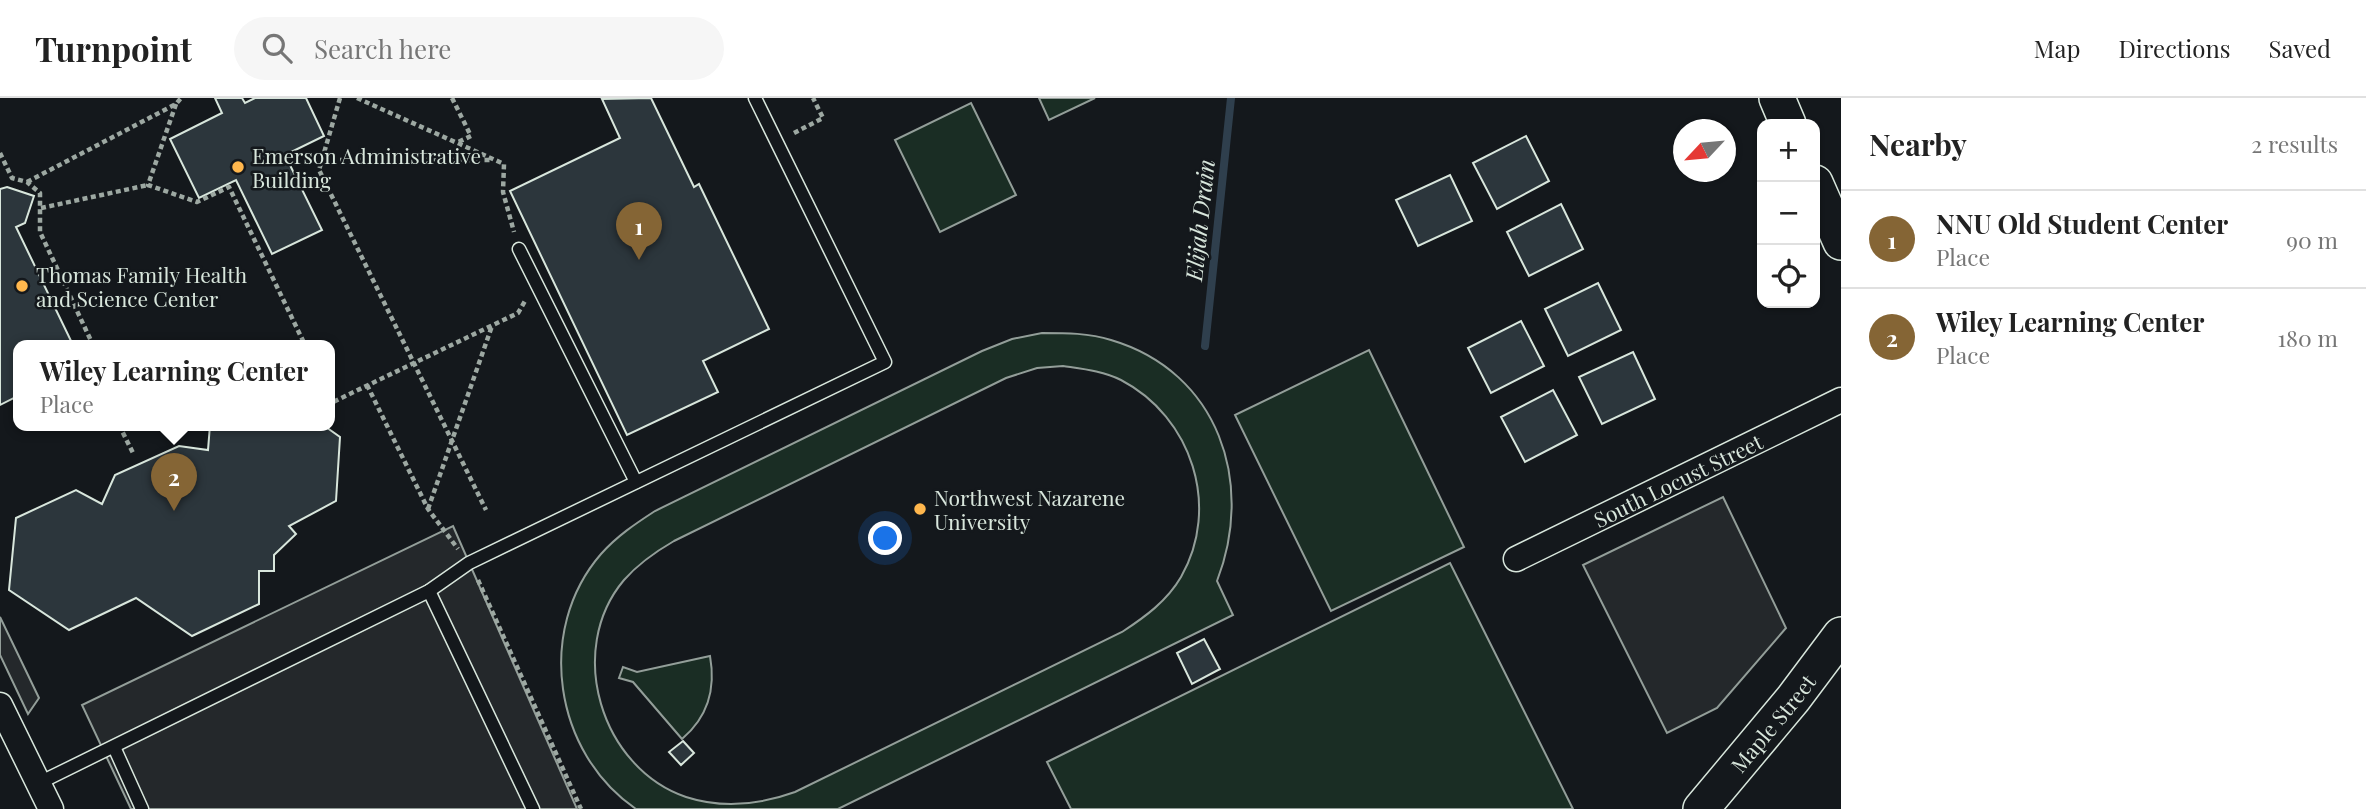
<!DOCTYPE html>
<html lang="en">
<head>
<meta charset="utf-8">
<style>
  :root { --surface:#fff; --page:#f6f6f6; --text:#222; --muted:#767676; --line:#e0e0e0; --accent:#856535 }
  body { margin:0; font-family:"Playfair Display",serif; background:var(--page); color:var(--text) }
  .controls { position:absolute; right:21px; top:21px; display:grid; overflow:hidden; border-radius:14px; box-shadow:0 2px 5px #0004 }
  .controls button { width:63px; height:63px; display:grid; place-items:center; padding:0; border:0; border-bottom:2px solid var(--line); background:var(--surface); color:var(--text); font:35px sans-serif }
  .compass { position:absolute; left:1673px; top:21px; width:63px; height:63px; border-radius:50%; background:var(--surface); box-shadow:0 2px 5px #0004; rotate:244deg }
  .you { position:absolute; left:886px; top:441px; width:24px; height:24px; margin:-18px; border:5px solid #fff; border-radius:50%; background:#1a73e8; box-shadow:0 0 0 10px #1a73e833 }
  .badge { display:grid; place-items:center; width:46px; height:46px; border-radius:50%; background:var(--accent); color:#fff; font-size:23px; font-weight:700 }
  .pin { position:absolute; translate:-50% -58px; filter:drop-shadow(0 2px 4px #0008) }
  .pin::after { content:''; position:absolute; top:37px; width:24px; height:21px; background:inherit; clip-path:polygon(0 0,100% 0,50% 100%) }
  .popup { position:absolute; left:13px; top:242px; width:322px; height:91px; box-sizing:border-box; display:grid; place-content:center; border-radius:14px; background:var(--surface); filter:drop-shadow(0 2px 5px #0005); font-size:23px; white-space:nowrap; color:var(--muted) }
  .popup b { font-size:26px; color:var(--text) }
  .popup::after { content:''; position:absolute; left:50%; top:100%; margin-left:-14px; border:14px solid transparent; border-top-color:var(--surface) }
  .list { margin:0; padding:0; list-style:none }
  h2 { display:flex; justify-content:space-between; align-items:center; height:91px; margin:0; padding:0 28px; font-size:30px }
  h2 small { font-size:23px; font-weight:400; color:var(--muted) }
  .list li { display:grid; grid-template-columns:46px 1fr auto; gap:21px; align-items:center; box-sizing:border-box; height:98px; padding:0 28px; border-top:2px solid var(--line) }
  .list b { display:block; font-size:26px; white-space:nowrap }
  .list p { margin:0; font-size:23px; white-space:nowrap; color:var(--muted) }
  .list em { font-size:23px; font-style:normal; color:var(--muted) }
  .icon { flex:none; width:38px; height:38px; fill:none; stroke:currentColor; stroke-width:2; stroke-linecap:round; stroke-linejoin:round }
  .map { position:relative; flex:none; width:1841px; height:711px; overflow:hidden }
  header { display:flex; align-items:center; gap:42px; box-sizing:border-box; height:98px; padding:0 35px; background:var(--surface); border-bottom:2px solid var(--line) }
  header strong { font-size:33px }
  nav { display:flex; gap:38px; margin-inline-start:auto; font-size:24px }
  .search { width:490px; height:63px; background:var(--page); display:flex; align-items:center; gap:18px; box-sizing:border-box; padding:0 24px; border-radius:38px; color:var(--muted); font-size:26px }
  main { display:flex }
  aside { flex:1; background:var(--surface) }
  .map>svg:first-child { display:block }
</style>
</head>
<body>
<header>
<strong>Turnpoint</strong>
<div class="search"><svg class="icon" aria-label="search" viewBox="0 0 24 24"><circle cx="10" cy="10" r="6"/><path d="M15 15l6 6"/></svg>Search here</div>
<nav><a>Map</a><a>Directions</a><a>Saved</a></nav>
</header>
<main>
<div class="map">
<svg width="1841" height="711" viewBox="0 0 1841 711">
  <rect width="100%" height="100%" fill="#14181c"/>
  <!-- green -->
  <g fill="#1a2d24" stroke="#939e99" stroke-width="2" fill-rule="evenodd">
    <polygon points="1039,0 1095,0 1049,22"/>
    <polygon points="971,5 1016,97 940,134 895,42"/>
    <path d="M 1042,235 C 1066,235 1089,235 1111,242 C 1219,274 1255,385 1217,483 L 1233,517 L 838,711 L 636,711 C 554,655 535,532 601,456 C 617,438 635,426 655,413 L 982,253 L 1012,241 ZM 1063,268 C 1083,271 1103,273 1121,282 C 1192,319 1221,409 1181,479 C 1167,503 1145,519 1122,534 L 795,694 C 759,707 723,711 686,699 C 601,670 565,552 624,482 C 638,466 655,454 674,443 L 1006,280 L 1037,270 Z"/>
    <polygon points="1369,252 1464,449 1331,513 1235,317"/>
    <polygon points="1450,465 1573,711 1071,711 1047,664"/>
    <path d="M 710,558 C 716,591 708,619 682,641 L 633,584 L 619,580 L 623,569 L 637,574 Z"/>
  </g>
  <!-- parking -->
  <g fill="#24282b" stroke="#939e99" stroke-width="2">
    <polygon points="1723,399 1786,530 1717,610 1667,635 1583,467"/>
    <polygon points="453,428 577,711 131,711 82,607"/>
    <polygon points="0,519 39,600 28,616 0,557"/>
  </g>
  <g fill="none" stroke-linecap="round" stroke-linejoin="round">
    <!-- stream -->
    <polyline stroke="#2f3f4d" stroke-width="8" points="1205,248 1231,0"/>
  </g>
  <!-- building -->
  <g fill="#2c363c" stroke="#d8e6dc" stroke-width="2">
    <polygon points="215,0 242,0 245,5 255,0 306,0 324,38 285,57 322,132 272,156 236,82 199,100 170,41 222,15"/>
    <polygon points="651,0 694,89 699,86 769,231 703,263 718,294 627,337 510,93 620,40 602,1"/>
    <polygon points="1526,38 1549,83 1497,111 1473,65"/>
    <polygon points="1450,77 1472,123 1418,148 1396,102"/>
    <polygon points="7,89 34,98 25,125 16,129 73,247 18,247 18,298 0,307 0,91"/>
    <polygon points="1561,106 1583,151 1529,178 1507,134"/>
    <polygon points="1598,185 1621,232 1568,258 1545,211"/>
    <polygon points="1521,223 1544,268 1491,295 1468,250"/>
    <polygon points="1633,254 1655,301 1602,326 1579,279"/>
    <polygon points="1553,292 1577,337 1525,364 1501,319"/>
    <polygon points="210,327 323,327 340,339 336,403 289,428 296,436 274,457 274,473 259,473 259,506 192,538 136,500 69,532 9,492 16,420 76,392 102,406 115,377 179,348 208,352"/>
    <polygon points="1204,541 1220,571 1192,586 1177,555"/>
    <polygon points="683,643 694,655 681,667 669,654"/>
  </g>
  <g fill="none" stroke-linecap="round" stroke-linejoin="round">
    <defs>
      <g id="service">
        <polyline points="519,151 636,384"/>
        <polyline points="429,493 533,711"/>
        <polyline points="114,649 142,711"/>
        <polyline points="39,685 429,493 469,465 885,264 755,0"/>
      </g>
      <g id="minor">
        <path id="s1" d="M 1516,461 L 1841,302"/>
        <polyline points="0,607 51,711"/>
      </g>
      <g id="secondary">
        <polyline points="1777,0 1788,26"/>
        <polyline points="1815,85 1841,144"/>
        <path id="s2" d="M 1701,711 L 1793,601 L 1841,537"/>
      </g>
    </defs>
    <!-- service casing -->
    <use href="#service" stroke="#d8e6dc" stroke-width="15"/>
    <!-- minor casing -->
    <use href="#minor" stroke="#d8e6dc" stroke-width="27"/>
    <!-- secondary casing -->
    <use href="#secondary" stroke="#d8e6dc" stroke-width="38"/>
    <!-- path -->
    <g stroke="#9da8a2" stroke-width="4.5" stroke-dasharray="5 3.5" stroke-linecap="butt">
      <polyline points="340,0 319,72 486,412"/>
      <polyline points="357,0 504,66 503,94 514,134"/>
      <polyline points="452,0 471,38 456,45"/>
      <polyline points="176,6 148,87 197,104 229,89 305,247"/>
      <polyline points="794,35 823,20 813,0"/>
      <polyline points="0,55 12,80 27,84 40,95 40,134 93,247"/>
      <polyline points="323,62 493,62"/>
      <polyline points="27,84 176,6 181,0"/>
      <polyline points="41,110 148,87"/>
      <polyline points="367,287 428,411 458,451"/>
      <polyline points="330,297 333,304 493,227 518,215 525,203"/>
      <polyline points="119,327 134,357"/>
      <polyline points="428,411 492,228"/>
      <polyline points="478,482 581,711"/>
    </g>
    <!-- service -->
    <use href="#service" stroke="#14181c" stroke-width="12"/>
    <!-- minor -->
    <use href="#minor" stroke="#14181c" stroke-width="24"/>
    <!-- secondary -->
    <use href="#secondary" stroke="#14181c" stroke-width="35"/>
  </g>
  <!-- markers -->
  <g fill="#ffb74d" stroke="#14181c" stroke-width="2.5">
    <circle cx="238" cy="69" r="7"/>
    <circle cx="22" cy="188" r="7"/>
    <circle cx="920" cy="411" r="7"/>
  </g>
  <g text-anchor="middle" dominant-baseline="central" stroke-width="5" stroke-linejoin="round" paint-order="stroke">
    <!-- poi labels -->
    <g font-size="21" fill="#d8e6dc" stroke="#14181c" text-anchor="start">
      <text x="252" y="57">Emerson Administrative<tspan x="252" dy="24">Building</tspan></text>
      <text x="36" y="176">Thomas Family Health<tspan x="36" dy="24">and Science Center</tspan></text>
      <text x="934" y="399">Northwest Nazarene<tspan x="934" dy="24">University</tspan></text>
    </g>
    <!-- street labels -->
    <g font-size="21" fill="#d8e6dc" stroke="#14181c">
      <text stroke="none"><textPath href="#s1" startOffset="180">South Locust Street</textPath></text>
      <text stroke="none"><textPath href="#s2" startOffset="112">Maple Street</textPath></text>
    </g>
    <!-- water labels -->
    <g font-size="23" font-style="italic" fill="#d8e6dc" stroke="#14181c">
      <text transform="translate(1199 122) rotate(-84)">Elijah Drain</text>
    </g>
  </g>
</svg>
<div class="controls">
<button>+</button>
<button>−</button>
<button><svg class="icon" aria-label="locate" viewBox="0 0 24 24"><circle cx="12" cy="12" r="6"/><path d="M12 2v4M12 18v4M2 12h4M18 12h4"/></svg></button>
</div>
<svg class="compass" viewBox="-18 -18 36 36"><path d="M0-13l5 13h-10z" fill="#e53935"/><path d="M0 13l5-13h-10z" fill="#767676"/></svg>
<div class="you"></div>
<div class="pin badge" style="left:639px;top:162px">1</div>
<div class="pin badge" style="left:174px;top:413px">2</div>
<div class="popup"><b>Wiley Learning Center</b>Place</div>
</div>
<aside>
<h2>Nearby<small>2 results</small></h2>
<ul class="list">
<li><span class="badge">1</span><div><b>NNU Old Student Center</b><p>Place</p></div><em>90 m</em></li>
<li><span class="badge">2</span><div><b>Wiley Learning Center</b><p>Place</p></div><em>180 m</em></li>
</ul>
</aside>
</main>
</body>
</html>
